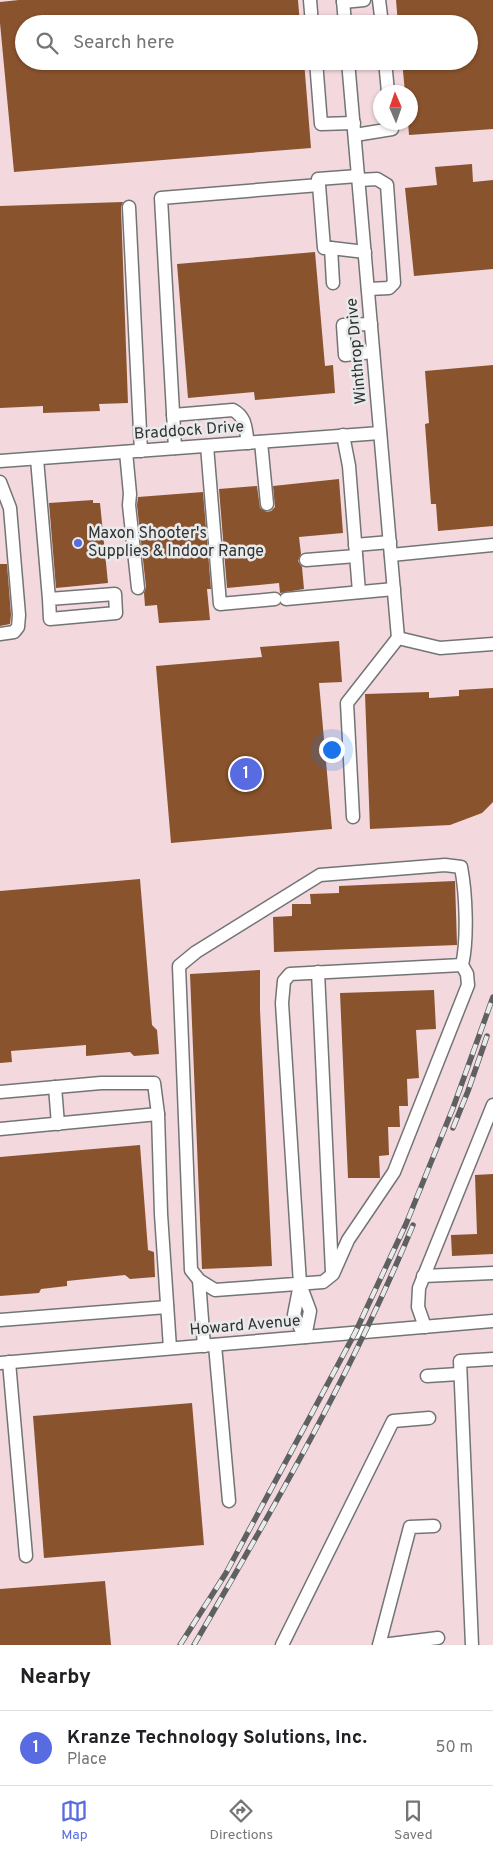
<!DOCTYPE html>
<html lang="en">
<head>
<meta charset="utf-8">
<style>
  :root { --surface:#fff; --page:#f2f2f2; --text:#202124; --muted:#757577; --line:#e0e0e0; --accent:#586be1 }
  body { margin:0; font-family:Overpass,sans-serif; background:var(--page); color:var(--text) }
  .compass { position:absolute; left:373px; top:85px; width:45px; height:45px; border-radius:50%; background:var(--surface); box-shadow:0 1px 4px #0004; rotate:358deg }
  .you { position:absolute; left:331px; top:749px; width:18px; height:18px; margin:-12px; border:4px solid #fff; border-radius:50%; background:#1a73e8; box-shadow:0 0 0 8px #1a73e833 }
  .badge { display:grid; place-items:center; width:32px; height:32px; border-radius:50%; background:var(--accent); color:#fff; font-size:16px; font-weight:700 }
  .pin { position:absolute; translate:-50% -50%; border:2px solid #fff; box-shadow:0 1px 5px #0006 }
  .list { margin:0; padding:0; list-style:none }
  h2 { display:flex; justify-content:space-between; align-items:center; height:65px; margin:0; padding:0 20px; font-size:21px }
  h2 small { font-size:16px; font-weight:400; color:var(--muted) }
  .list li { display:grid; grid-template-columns:32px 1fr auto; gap:15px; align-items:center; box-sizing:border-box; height:75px; padding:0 20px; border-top:1px solid var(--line) }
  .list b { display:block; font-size:19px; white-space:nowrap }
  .list p { margin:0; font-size:16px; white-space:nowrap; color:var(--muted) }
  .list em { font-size:16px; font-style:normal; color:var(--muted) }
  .icon { flex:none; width:28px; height:28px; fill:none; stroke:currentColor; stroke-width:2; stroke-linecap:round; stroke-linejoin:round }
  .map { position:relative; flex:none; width:493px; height:1645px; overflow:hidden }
  .search { position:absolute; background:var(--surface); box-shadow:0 1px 4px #0004; left:15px; right:15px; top:15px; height:55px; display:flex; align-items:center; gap:12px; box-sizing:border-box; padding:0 18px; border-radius:28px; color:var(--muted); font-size:19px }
  .sheet { height:140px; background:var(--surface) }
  nav { display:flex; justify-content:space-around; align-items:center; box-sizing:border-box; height:70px; border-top:1px solid var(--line); background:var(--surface); font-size:14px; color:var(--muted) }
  nav a { display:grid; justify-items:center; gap:2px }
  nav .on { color:var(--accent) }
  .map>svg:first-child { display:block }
</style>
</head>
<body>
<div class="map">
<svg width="493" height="1645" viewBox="0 0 493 1645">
  <rect width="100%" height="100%" fill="#e9eaec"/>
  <!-- industrial -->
  <path fill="#f3d9dd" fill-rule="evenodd" d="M 0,0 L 493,0 L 493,1645 L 0,1645 ZM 24,24 L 469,24 L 469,61 L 24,61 ZM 380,92 L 410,92 L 410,122 L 380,122 Z"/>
  <!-- building -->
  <g fill="#89532d">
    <polygon points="19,0 298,0 300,24 24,24 24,61 304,61 311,148 14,172 0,23 0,2"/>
    <polygon points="396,0 493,0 493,129 409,135 408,122 410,122 410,92 405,92 402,61 469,61 469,24 398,24"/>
    <polygon points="472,164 473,182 493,180 493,269 414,276 405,188 437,185 435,167"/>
    <polygon points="123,202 121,207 128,403 99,404 100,411 43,413 43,406 0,408 0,206"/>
    <polygon points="315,252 325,366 333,365 335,393 255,400 254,392 188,398 177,264"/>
    <polygon points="493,365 493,526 438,531 436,504 431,504 425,424 429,423 425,371"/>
    <polygon points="339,479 343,533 299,537 301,554 298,561 302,567 304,589 280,593 279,583 227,588 219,489 257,486 260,508 267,512 271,511 275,507 273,486"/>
    <polygon points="203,492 211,589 207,589 210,620 159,623 157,605 145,606 144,593 146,587 137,505 138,497"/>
    <polygon points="93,500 93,503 100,503 108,583 56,588 49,503"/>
    <polygon points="0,564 7,564 11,615 10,624 0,626"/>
    <polygon points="339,641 342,682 319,683 332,829 171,843 156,666 262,657 260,647"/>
    <polygon points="493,688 493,802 482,813 450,825 370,829 365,694 429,692 429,698 459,696 459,690"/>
    <polygon points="140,879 152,1025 157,1030 159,1054 134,1056 130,1052 86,1056 86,1045 11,1051 12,1062 0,1063 0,891"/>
    <polygon points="455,881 457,945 274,952 273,917 292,916 292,904 311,904 310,894 339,893 339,886"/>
    <polygon points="260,970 260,1010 272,1266 202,1269 190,974"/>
    <polygon points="434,990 436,1029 416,1030 419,1078 407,1079 408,1106 399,1106 400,1127 388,1127 389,1155 379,1156 380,1178 348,1178 340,993"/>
    <polygon points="140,1145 148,1250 154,1252 155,1277 130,1279 125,1275 67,1281 67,1286 41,1289 39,1293 0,1296 0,1157"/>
    <polygon points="493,1174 493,1254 452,1256 451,1235 477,1234 475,1175"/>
    <polygon points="192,1403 204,1545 44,1558 33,1416"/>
    <polygon points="105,1581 111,1645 0,1645 0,1589"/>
  </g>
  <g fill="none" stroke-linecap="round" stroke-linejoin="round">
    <defs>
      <g id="minor">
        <polyline points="310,0 312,24"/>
        <polyline points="343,0 345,24"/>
        <polyline points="379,0 382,24"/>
        <polyline points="343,2 364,0"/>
        <polyline points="316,61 321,124 354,123"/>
        <polyline points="348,61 398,638"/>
        <polyline points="385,61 388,92"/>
        <polyline points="355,135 392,129 391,122"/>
        <polyline points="359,180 377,179 387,185 394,283 389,288 368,289"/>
        <polyline points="319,185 324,248 331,248 333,283"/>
        <polyline points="129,207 141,451"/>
        <polyline points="331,248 365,252"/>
        <polyline points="371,324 343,325 345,355 373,352"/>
        <path d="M 173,415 L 233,410 C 247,418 245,428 248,443"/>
        <polyline points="343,435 349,466 359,592"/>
        <polyline points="261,442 267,504"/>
        <polyline points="207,446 220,604 275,599"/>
        <polyline points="175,448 161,198 319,185 318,179 358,176"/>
        <polyline points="126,452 130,494 129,505 138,588"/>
        <polyline points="37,459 49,599 50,619 116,613 115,594 49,599"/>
        <polyline points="0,461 380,433"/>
        <polyline points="0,482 10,508 19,615 18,627 14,632 0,634"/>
        <polyline points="355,545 390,542"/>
        <polyline points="391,555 493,545"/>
        <polyline points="306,560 356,556"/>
        <polyline points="286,599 394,589"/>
        <polyline points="398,638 440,648 493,644"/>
        <polyline points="353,817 347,703 398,638"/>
        <polyline points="318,972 332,1272"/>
        <polyline points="55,1087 58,1124"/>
        <polyline points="0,1092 101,1083 154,1083 158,1114 0,1129"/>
        <polyline points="158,1114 161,1214 170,1348"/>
        <polyline points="423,1276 493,1273"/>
        <polyline points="199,1280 204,1346"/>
        <path d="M 300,1284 L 282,1003 L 284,981 L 290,974 L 462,965 L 467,974 L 468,985 L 394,1172 L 348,1240 L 333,1274 L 323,1282 L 215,1290 L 199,1280 L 191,1270 L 179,966 L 196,952 L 320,875 L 445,865 L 461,867 C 466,893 468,939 462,965"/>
        <polygon points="300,1284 310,1311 305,1337 294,1315"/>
        <polyline points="0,1320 167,1307"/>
        <polyline points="425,1327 418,1307 419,1288 493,1105"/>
        <polyline points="215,1345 229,1501"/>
        <polyline points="9,1362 26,1556"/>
        <polyline points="0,1363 493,1321"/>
        <polyline points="427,1376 459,1374"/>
        <polyline points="282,1645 393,1421 429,1418"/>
        <polyline points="379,1645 410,1527 434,1526"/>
        <polyline points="382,1645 438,1638"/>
        <polyline points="472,1645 460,1361 493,1359"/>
      </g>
    </defs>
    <!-- minor casing -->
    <use href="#minor" stroke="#737476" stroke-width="15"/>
    <!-- minor -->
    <use href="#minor" stroke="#fff" stroke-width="12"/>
    <defs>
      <g id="rail">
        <polyline points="453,1128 468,1091 487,1036"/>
        <polyline points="180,1645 226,1573 355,1333 406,1224 453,1108 493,997"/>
        <path d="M 194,1645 C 273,1509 353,1371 413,1225"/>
      </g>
    </defs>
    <!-- rail casing -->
    <use href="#rail" stroke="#5f6061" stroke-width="5.5"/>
    <!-- rail -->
    <use href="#rail" stroke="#e9eaec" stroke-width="4" stroke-dasharray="11" stroke-linecap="butt"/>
  </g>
  <!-- markers -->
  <circle fill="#586be1" stroke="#e9eaec" stroke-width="2" cx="78" cy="543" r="5"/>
  <g text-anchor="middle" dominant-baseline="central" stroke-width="5" stroke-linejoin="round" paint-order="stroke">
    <!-- street labels -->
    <g font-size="16" fill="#313232" stroke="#e9eaec">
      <text transform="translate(357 351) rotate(-95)">Winthrop Drive</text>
      <text transform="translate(189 431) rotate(-4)">Braddock Drive</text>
      <text transform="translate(245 1326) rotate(-5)">Howard Avenue</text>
    </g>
    <!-- poi labels -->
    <g font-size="16" fill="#313232" stroke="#e9eaec" text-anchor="start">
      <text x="88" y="534">Maxon Shooter's<tspan x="88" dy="18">Supplies &amp; Indoor Range</tspan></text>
    </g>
  </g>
</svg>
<svg class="compass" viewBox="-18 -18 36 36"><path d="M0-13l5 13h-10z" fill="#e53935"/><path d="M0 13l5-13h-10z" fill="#757577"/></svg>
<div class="you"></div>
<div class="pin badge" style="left:246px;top:774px">1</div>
<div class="search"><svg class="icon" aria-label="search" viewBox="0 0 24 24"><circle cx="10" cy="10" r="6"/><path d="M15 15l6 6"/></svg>Search here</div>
</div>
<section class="sheet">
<h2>Nearby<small></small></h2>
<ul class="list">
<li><span class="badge">1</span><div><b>Kranze Technology Solutions, Inc.</b><p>Place</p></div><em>50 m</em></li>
</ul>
</section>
<nav>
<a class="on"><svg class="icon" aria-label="map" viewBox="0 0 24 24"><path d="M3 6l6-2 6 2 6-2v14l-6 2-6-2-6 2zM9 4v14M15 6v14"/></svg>Map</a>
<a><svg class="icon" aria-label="directions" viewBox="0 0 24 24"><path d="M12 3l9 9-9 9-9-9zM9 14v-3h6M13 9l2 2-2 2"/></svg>Directions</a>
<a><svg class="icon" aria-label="saved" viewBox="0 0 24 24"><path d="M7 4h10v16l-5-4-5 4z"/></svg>Saved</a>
</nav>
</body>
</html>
